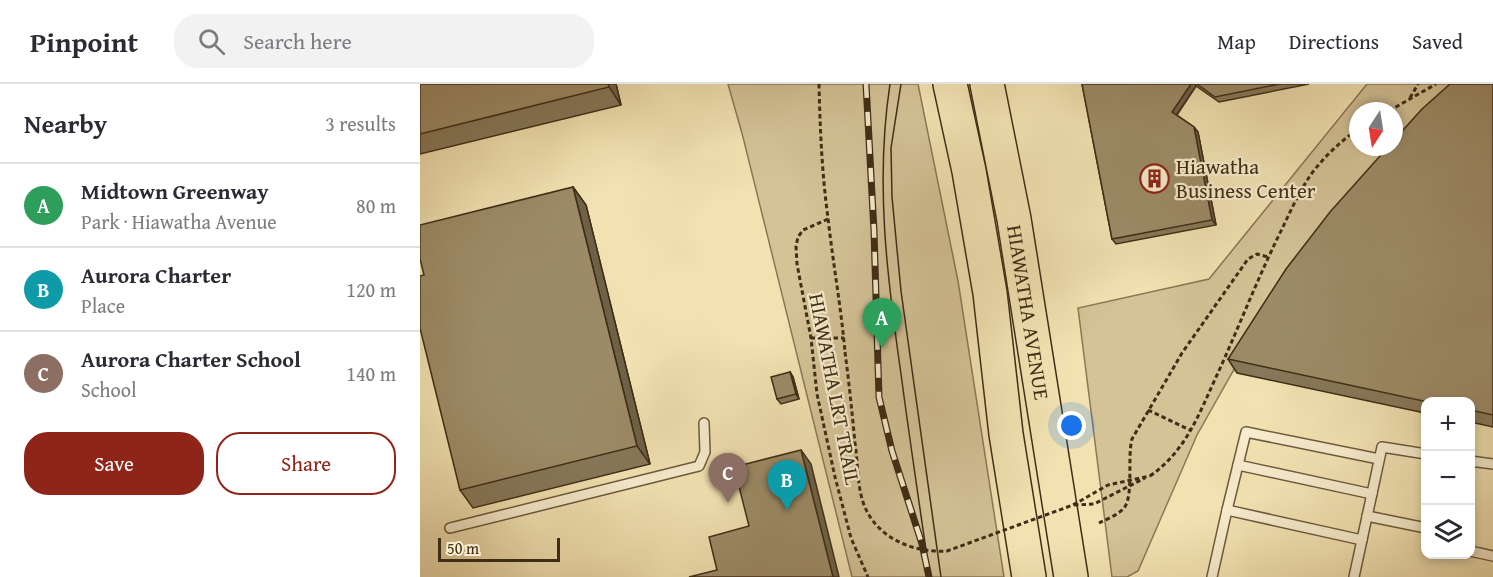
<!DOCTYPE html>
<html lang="en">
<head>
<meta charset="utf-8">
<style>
  :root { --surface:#fff; --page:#f2f2f3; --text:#2b2b33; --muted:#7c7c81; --line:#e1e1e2; --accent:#8f2418 }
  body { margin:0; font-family:"Gentium Book Plus",serif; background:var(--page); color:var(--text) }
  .controls { position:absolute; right:18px; bottom:18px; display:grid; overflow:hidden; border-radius:12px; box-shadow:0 3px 9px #0003 }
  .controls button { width:54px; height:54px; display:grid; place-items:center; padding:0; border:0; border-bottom:2px solid var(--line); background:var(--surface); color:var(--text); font:30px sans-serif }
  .compass { position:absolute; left:929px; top:18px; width:54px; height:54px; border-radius:50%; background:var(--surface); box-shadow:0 3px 9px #0003; rotate:192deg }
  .scale { position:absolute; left:18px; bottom:15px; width:122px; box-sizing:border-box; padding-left:6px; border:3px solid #3f2d15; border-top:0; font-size:16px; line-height:21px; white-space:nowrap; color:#3f2d15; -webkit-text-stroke:4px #f7eccd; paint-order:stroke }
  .you { position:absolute; left:652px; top:342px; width:21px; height:21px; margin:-15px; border:4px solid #fff; border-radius:50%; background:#1a73e8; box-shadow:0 0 0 9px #1a73e833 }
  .badge { display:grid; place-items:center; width:39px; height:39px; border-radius:50%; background:var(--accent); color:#fff; font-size:20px; font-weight:700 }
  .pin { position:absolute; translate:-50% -50px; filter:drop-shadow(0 2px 3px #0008) }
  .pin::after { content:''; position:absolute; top:32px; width:21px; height:18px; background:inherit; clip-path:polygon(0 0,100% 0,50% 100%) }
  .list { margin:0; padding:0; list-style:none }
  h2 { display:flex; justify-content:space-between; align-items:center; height:78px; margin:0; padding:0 24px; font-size:26px }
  h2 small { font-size:20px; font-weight:400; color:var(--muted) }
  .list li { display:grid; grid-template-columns:39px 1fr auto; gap:18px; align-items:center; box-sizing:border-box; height:84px; padding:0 24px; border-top:2px solid var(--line) }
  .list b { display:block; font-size:22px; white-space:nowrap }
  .list p { margin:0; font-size:20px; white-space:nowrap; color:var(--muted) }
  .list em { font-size:20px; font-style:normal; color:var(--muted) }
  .actions { display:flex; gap:12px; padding:18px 24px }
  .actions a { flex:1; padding:14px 0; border:2px solid var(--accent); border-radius:24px; text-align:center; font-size:21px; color:var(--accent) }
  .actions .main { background:var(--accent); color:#fff }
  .icon { flex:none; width:33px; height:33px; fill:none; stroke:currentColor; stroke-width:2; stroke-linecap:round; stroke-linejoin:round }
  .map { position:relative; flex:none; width:1073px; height:493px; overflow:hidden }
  header { display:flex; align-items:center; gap:36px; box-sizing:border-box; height:84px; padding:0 30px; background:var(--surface); border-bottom:2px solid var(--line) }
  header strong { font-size:28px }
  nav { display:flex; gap:33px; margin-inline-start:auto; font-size:21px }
  .search { width:420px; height:54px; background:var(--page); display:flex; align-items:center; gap:15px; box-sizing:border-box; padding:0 21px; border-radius:24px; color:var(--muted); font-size:22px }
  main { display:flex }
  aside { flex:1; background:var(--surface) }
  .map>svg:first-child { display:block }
</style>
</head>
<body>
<header>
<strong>Pinpoint</strong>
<div class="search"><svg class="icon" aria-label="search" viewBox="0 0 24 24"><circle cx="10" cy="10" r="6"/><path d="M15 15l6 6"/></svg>Search here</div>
<nav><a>Map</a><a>Directions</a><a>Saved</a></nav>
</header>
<main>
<aside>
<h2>Nearby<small>3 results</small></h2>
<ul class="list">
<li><span class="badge" style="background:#2e9e5b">A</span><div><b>Midtown Greenway</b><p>Park · Hiawatha Avenue</p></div><em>80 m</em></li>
<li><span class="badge" style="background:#0f9aa8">B</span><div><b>Aurora Charter</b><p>Place</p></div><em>120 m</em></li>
<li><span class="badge" style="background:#8d6e63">C</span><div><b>Aurora Charter School</b><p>School</p></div><em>140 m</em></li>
</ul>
<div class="actions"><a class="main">Save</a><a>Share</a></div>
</aside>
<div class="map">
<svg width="1073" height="493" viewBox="0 0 1073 493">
  <rect width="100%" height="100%" fill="#f2e2b2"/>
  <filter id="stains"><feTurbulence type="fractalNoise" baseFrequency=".00333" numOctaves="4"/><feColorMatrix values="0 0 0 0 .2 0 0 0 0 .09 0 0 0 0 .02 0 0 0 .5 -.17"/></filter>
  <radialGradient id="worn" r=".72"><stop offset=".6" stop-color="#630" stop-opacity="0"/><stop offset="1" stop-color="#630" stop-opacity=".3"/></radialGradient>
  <!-- green -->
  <g fill="#d4c397" stroke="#8a7856" stroke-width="1.5" fill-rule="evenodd">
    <polygon points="308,0 498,0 538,197 584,493 432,493 323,53"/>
    <path d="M 947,0 L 1049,0 L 846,236 L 812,289 L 777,351 L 718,487 L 707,493 L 692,493 L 658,224 L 789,195 ZM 938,27 L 974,27 L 974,63 L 938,63 Z"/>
  </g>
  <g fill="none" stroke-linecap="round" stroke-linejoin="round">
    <defs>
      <g id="lane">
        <polyline points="1050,377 1073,380"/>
        <polyline points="818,381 952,410"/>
        <polyline points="807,426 826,348 959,375"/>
        <polyline points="947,432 1006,444"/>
        <polyline points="30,444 279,382 285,368 284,339"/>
        <polyline points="1050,467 1073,472"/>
        <polyline points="792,493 807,426 942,456"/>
        <polyline points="934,493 962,363 1006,370"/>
      </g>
      <g id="highway">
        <polyline points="530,0 549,87 570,209 586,350 609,493"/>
        <path id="s1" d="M 567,0 L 594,135 L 651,493"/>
      </g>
    </defs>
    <!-- lane casing -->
    <use href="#lane" stroke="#6c5a3c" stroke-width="12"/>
    <!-- highway casing -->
    <use href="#highway" stroke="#3f2d15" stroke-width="36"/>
    <!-- path -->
    <g stroke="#3f2d15" stroke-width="3" stroke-dasharray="4.5 3" stroke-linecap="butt">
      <path d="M 399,0 C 400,45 402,90 408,134 C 413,179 421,223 425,268"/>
      <polyline points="990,14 998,0"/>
      <polyline points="969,27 1016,0"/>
      <polyline points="408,135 383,146 378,153 376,162 377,180 391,254 397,310 415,393 431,454 448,493"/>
      <polyline points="391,254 424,254"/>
      <polyline points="728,326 770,346"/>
      <path d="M 730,392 C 766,367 779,330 797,291 C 819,243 838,193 862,145 C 871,126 880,106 892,89 C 905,72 921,57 938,45"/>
      <path d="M 679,439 C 687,435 698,431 704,424 C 714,412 707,373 712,355 L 762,269 L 828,175 L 837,170 L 848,173"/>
    </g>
    <!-- lane -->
    <use href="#lane" stroke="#f7eccd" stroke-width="9"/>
    <!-- highway -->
    <use href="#highway" stroke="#f2e2b2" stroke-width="33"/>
    <!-- tram -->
    <g stroke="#3f2d15" stroke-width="1.5">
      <path d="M 470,0 C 455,98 467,193 481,290 C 490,358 500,425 510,493"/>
      <polyline points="481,0 471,64 472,113 481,207 521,493"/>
    </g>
    <defs>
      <polyline id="rail" points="446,0 454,147 459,313 472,367 502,460 509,493"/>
    </defs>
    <!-- rail casing -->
    <use href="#rail" stroke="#3f2d15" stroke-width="7"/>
    <!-- rail -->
    <use href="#rail" stroke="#f7eccd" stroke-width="4.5" stroke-dasharray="14" stroke-linecap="butt"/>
    <!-- path-bridge -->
    <g stroke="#3f2d15" stroke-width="3" stroke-dasharray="4.5 3" stroke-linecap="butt">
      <path d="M 425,268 C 429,298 432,328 435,359 C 438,378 437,400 443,418 C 455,454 493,469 527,467 L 653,421 L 688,401 L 730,392"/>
      <polyline points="654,421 674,420 725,394"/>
    </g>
  </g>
  <!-- wall -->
  <g fill="#867859" stroke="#3f2d15" stroke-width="1.5">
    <polygon points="0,0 196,0 201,21 0,70"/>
    <polygon points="662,0 889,0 799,18 776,2 757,31 774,43 778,48 796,141 696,160 692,155"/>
    <polygon points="1073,0 1073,343 1050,338 1050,318 1005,318 1005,329 817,289 808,275"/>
    <polygon points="153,103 166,121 230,380 53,424 40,406 4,191"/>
    <polygon points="370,288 373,293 379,315 361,320 357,315"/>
  </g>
  <!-- shaded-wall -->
  <g fill="#6d6148" stroke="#3f2d15" stroke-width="1.5">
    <polygon points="188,0 196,0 201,21 189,3"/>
    <polygon points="771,0 775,0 776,2 755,33 752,28"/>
    <polygon points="774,43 778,48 796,141 792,136"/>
    <polygon points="153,103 166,121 230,380 217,362"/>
    <polygon points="370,288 373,293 379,315 376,310"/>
    <polygon points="381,366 391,380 419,493 413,493"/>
  </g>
  <!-- building -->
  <g fill="#9c8b67" stroke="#3f2d15" stroke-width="1.5">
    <polygon points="0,0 188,0 189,3 0,50"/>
    <polygon points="662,0 771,0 752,28 774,43 792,136 692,155"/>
    <polygon points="777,0 860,0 795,13"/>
    <polygon points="1030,0 1073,0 1073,331 1050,326 1050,318 1008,318 808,275 866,185 910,128 968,63 974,63 974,56 1002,25"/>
    <polygon points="153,103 217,362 40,406 0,244 0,192 4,191 0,175 0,141"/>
    <polygon points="370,288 376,310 357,315 351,293"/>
    <polygon points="381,366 413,493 269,493 297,486 289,453 329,442 314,383"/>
  </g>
  <!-- icons -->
  <defs>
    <symbol id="building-ring" viewBox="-11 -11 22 22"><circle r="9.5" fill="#f7eccd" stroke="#8f2418" stroke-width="1.5"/><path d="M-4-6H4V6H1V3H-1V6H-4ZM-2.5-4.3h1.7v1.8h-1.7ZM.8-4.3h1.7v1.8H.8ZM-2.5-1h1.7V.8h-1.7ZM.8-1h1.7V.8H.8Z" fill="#8f2418"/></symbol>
  </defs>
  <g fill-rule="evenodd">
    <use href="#building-ring" x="718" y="78" width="33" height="33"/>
  </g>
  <g text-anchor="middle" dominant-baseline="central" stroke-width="4.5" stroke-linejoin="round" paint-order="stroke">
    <!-- poi labels -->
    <g font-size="21" fill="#3f2d15" stroke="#f7eccd" text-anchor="start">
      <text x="756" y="82">Hiawatha<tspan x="756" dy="24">Business Center</tspan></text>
    </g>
    <!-- street labels -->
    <g font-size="21" fill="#3f2d15" stroke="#f7eccd">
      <text stroke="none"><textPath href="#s1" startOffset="232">HIAWATHA AVENUE</textPath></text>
      <text transform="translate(415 305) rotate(79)">HIAWATHA LRT TRAIL</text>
    </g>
  </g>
  <rect width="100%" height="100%" filter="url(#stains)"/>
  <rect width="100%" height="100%" fill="url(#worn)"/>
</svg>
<div class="controls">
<button>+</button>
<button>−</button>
<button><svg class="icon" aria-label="layers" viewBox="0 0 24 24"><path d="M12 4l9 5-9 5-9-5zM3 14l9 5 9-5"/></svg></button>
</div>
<svg class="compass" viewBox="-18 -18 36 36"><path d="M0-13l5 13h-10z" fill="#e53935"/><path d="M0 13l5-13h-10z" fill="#7c7c81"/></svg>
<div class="scale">50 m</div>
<div class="you"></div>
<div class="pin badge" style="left:462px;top:264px;background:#2e9e5b">A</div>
<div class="pin badge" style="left:367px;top:426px;background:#0f9aa8">B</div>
<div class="pin badge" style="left:308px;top:419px;background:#8d6e63">C</div>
</div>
</main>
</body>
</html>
